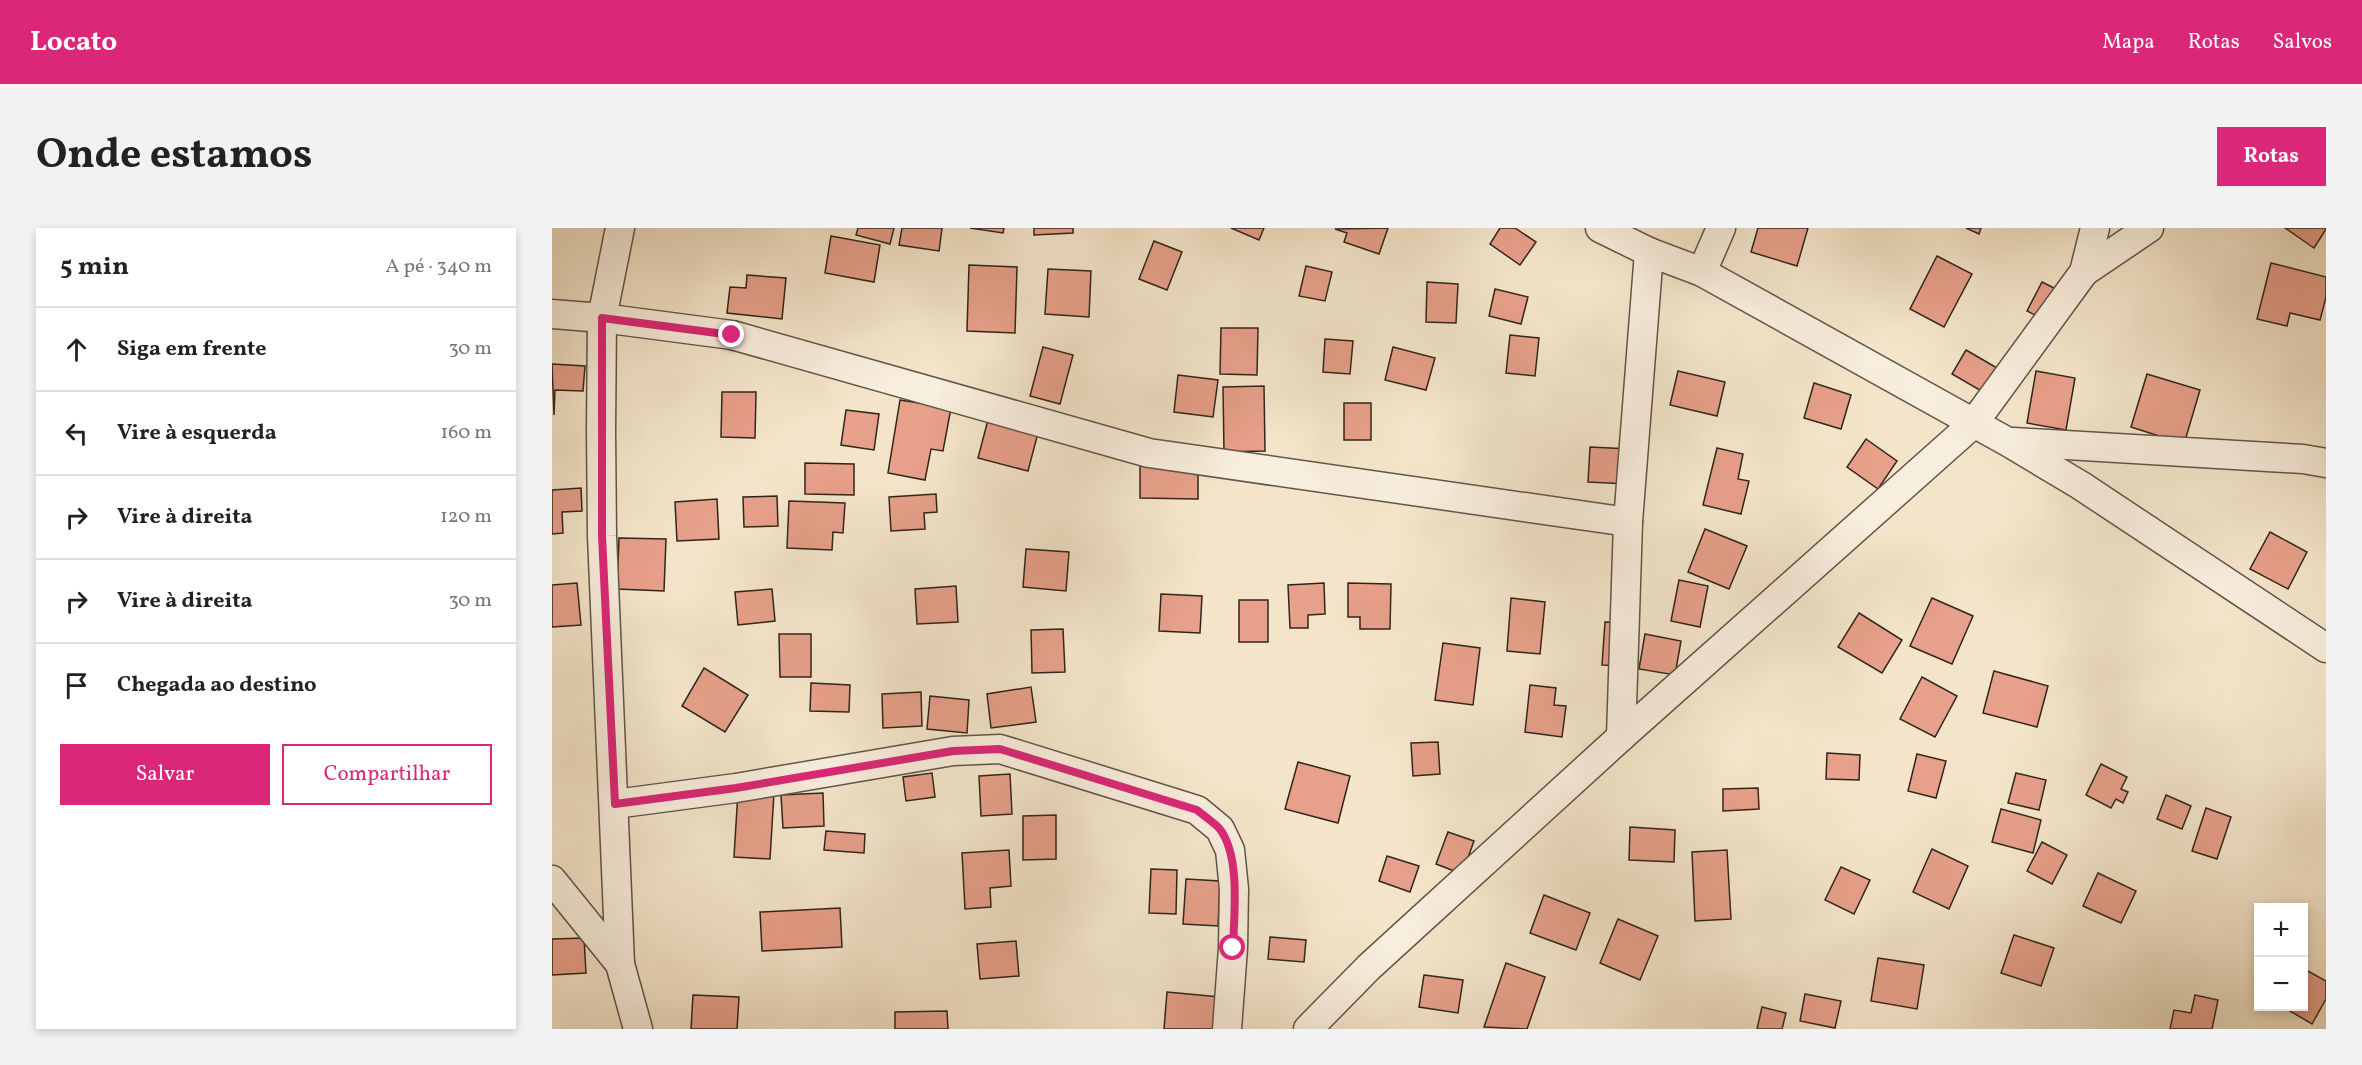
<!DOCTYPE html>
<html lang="pt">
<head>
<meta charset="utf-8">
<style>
  :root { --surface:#fff; --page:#f2f2f2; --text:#222; --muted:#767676; --line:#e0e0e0; --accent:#db2777 }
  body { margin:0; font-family:Vollkorn,serif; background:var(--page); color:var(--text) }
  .controls { position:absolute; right:18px; bottom:18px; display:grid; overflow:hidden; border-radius:0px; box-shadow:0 3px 9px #0003 }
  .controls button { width:54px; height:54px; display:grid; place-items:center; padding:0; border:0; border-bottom:2px solid var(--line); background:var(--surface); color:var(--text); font:30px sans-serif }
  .stop { position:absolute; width:18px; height:18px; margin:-14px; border:4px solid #db2777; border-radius:50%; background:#fff }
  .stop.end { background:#db2777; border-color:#fff; box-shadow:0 2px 6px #0008 }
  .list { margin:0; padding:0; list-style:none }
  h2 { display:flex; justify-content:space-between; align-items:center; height:78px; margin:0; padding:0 24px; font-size:26px }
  h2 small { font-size:20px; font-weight:400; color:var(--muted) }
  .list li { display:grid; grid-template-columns:39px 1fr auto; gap:18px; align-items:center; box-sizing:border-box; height:84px; padding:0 24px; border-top:2px solid var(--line) }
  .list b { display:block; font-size:22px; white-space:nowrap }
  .list em { font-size:20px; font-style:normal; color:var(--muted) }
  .actions { display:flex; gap:12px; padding:18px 24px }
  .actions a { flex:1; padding:14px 0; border:2px solid var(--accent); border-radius:0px; text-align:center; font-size:21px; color:var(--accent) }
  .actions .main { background:var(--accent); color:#fff }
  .icon { flex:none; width:33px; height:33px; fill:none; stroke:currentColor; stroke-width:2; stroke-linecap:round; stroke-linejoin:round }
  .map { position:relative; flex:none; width:1774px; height:801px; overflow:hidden; border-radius:0px }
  header { display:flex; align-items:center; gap:36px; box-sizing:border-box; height:84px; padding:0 30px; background:var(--accent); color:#fff }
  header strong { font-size:28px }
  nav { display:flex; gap:33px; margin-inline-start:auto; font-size:21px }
  .intro { display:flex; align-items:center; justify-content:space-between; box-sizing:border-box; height:144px; padding:0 36px }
  h1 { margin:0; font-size:42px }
  .button { padding:15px 27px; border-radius:0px; background:var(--accent); color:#fff; font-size:21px; font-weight:700 }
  main { display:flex; gap:36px; padding:0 36px }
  aside { flex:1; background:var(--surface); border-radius:0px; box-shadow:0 3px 9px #0003 }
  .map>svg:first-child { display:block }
</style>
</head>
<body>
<header>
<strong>Locato</strong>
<nav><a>Mapa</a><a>Rotas</a><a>Salvos</a></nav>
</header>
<div class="intro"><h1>Onde estamos</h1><a class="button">Rotas</a></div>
<main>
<aside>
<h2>5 min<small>A pé · 340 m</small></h2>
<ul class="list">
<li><svg class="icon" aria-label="ahead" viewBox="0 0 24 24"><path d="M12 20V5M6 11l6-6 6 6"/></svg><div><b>Siga em frente</b></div><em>30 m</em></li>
<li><svg class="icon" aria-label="left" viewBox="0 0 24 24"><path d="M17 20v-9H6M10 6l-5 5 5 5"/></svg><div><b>Vire à esquerda</b></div><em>160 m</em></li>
<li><svg class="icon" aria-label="right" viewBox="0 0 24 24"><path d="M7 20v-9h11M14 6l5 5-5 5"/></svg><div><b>Vire à direita</b></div><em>120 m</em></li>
<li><svg class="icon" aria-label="right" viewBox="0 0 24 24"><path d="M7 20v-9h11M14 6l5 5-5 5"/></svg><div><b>Vire à direita</b></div><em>30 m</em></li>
<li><svg class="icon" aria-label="arrive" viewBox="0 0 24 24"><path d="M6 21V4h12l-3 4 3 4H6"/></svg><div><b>Chegada ao destino</b></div></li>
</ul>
<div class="actions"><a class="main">Salvar</a><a>Compartilhar</a></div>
</aside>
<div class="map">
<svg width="1774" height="801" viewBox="0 0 1774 801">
  <rect width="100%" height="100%" fill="#f4e5ca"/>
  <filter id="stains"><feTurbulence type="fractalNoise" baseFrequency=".00333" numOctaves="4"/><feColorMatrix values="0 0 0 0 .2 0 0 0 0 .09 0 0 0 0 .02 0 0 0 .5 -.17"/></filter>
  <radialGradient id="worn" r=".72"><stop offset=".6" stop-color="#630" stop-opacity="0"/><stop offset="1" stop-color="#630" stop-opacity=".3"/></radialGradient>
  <!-- building -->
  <g fill="#e7a08a" stroke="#30251d" stroke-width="1.5">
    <polygon points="306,0 342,0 338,16 304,7"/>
    <polygon points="350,0 390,0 387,23 347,17"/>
    <polygon points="418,0 452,0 451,5"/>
    <polygon points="482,0 521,0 521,5 482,7"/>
    <polygon points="679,0 712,0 707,12"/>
    <polygon points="836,0 827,26 792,14 795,5 783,1"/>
    <polygon points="948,0 963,0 984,14 968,37 938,16"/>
    <polygon points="1206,0 1256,0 1245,38 1199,24"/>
    <polygon points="1414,0 1429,0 1427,6"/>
    <polygon points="1733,0 1774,0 1774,1 1762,20"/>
    <polygon points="279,8 328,17 322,54 273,45"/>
    <polygon points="602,13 630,24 615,62 587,51"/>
    <polygon points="1385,28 1420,46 1392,99 1358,81"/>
    <polygon points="1719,35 1774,49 1774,69 1768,92 1738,85 1735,98 1705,91"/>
    <polygon points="417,37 465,39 463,105 415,103"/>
    <polygon points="754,38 780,44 773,73 747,68"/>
    <polygon points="496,41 539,43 537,89 493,86"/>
    <polygon points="195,47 234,50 230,91 175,85 178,59 194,60"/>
    <polygon points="875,54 906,56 904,95 874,94"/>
    <polygon points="1490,54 1522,70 1507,99 1475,83"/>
    <polygon points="943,61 976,69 969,96 937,88"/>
    <polygon points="669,100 706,100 705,147 668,146"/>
    <polygon points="958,107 987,110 983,148 954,145"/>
    <polygon points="773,111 801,113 798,146 771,144"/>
    <polygon points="491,119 521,127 508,176 478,168"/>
    <polygon points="841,119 883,130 874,162 833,152"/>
    <polygon points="1414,122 1452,144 1438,168 1400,146"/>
    <polygon points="0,136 33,138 31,163 3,162 2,187"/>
    <polygon points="1126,143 1173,154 1165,188 1118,177"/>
    <polygon points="1484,143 1523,150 1514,202 1475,195"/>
    <polygon points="1595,146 1648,162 1632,216 1579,199"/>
    <polygon points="626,147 666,152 661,189 622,184"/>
    <polygon points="1262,155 1299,167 1289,201 1252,190"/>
    <polygon points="712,158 713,223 672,224 671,159"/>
    <polygon points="170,164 204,164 203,210 169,209"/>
    <polygon points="348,172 399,180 391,223 379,221 373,252 336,245"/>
    <rect x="792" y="175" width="27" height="37"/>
    <polygon points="294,182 327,186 322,222 289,217"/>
    <polygon points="437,188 487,201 476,243 426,230"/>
    <polygon points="1314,211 1345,233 1326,261 1295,239"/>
    <polygon points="1038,219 1078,221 1076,256 1036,254"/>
    <polygon points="1165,220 1191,226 1186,251 1197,253 1189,286 1151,277"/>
    <polygon points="588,234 646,235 646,271 588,270"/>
    <polygon points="253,235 302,236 302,267 253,266"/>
    <polygon points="29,260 30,283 10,284 11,305 0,306 0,262"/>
    <polygon points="384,266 385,284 372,285 373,301 339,303 337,269"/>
    <polygon points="225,268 226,298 192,299 191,269"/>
    <polygon points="165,271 167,311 125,313 123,274"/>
    <polygon points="237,273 293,275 291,305 281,304 280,322 235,320"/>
    <polygon points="1153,301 1195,318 1177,361 1136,344"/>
    <polygon points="1718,304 1755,324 1736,361 1698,341"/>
    <polygon points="67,310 114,311 112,363 65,361"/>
    <polygon points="474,321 517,324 514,363 471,359"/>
    <polygon points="1127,352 1156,358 1148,399 1119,393"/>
    <polygon points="25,355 29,397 0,399 0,357"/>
    <polygon points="772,355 773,386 756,387 756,400 738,400 736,357"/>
    <polygon points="796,355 839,356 838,401 808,401 808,389 796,389"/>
    <polygon points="404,358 406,394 365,396 363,361"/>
    <polygon points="220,361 223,393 186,397 183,364"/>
    <polygon points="609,366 650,368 648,405 607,403"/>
    <polygon points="959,370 993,374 988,426 955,423"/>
    <polygon points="1380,370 1421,388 1400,436 1358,418"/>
    <rect x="687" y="372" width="29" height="42"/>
    <polygon points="1307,385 1350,412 1330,445 1286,419"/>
    <polygon points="1053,394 1082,395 1080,438 1050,437"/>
    <polygon points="511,401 513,444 480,445 479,402"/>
    <polygon points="227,406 259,406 259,449 228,449"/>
    <polygon points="1093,406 1129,413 1123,447 1087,441"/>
    <polygon points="891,415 928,420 921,477 883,472"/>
    <polygon points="152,440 196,467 173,504 130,478"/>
    <polygon points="1442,443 1496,458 1485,499 1431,485"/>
    <polygon points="1370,449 1405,468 1383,509 1348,491"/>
    <polygon points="259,455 298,457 297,484 258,483"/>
    <polygon points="978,457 1004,460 1002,477 1014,478 1010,509 973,504"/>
    <polygon points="479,459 484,494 439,500 435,466"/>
    <polygon points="369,464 370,498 331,500 330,466"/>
    <polygon points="378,468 417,472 415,505 375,501"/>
    <polygon points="886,514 888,546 861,548 859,515"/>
    <polygon points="1275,525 1308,527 1307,552 1274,551"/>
    <polygon points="1365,526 1394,533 1384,570 1356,563"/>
    <polygon points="746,534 798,548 786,595 733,581"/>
    <polygon points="1549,536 1575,549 1569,561 1576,564 1571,575 1564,571 1559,580 1534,567"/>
    <polygon points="380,545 383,569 354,573 351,549"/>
    <polygon points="1464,545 1494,552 1487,582 1456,575"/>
    <polygon points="458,546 460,586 429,588 427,548"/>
    <polygon points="1206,560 1207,581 1171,583 1171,561"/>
    <polygon points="186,563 222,565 218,631 182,629"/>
    <polygon points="271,565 272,598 231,600 229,567"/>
    <polygon points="1614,567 1639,578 1630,601 1605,591"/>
    <polygon points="1654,580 1679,589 1665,631 1640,623"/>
    <polygon points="1449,581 1489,592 1481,625 1440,614"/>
    <polygon points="504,587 504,631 471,632 471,588"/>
    <polygon points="1078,599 1123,602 1122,634 1077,632"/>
    <polygon points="274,603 313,606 312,625 272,622"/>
    <polygon points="896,604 922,613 910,646 884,636"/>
    <polygon points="1490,614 1515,627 1500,656 1475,643"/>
    <polygon points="1380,621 1416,638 1397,681 1361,664"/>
    <polygon points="457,622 459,658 438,660 439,679 413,681 410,625"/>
    <polygon points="1175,622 1179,691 1143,693 1140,624"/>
    <polygon points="835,628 867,638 858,664 827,653"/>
    <polygon points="1289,639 1318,652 1302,686 1273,672"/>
    <polygon points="599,641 625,642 624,686 597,685"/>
    <polygon points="1546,645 1584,663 1569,695 1531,678"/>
    <polygon points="634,651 668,653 666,698 631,696"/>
    <polygon points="992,667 1038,685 1024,722 978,705"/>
    <polygon points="288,680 290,719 210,723 208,684"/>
    <polygon points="1066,691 1106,708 1088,752 1048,735"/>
    <polygon points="1462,707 1502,720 1489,758 1449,745"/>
    <polygon points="718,709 754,712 752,734 716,731"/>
    <polygon points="32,710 34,745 0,747 0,711"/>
    <polygon points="464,713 467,748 428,751 425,716"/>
    <polygon points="1326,730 1372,737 1365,781 1319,773"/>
    <polygon points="954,735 993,749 975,801 932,799"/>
    <polygon points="1754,742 1774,753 1774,771 1760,796 1733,780 1734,778 1752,778 1752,747"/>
    <polygon points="872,747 911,752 906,785 867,779"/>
    <polygon points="615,764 668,769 665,801 612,801"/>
    <polygon points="1253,766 1289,773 1283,800 1248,793"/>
    <polygon points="141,767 187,769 185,801 139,801"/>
    <polygon points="1643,767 1666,772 1660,801 1618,801 1622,782 1639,785"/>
    <polygon points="1210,779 1234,785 1230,801 1205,801"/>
    <polygon points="395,783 396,801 343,801 343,784"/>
  </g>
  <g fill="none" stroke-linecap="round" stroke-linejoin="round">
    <defs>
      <g id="street">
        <polyline points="68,0 50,90 49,203 50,308 68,736"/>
        <polyline points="1048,0 1097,24 1150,44 1456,214 1528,257 1774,420"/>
        <polyline points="1150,44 1169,0"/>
        <polyline points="1532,44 1597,0"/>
        <polyline points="0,86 50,90 180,107 597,225 1076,294"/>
        <polyline points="1462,214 1751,231 1774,235"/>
        <polyline points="1069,509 1076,294 1097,24"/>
        <polyline points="63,576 184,560 401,523 448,521 645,582 668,601 678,622 682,661 681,720 675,801"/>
        <polyline points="0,652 68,736 86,801"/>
        <polyline points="756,801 817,739 1069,509 1421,196 1532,44 1543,0"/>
      </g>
    </defs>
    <!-- street casing -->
    <use href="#street" stroke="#615548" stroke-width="31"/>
    <!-- street -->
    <use href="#street" stroke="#f8eedd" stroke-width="28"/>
  </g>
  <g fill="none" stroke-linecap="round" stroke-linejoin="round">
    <!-- route -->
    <path stroke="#db2777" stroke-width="8" d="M 180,107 L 50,90 L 50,308 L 63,576 L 184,560 L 401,523 L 448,521 L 645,582 C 652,588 661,594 667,600 C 689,627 682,687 681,720"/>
  </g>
  <rect width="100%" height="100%" filter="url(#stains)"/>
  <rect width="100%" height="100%" fill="url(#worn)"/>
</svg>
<div class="controls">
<button>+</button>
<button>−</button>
</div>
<div class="stop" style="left:681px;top:720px"></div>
<div class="stop end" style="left:180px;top:107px"></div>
</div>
</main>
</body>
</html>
